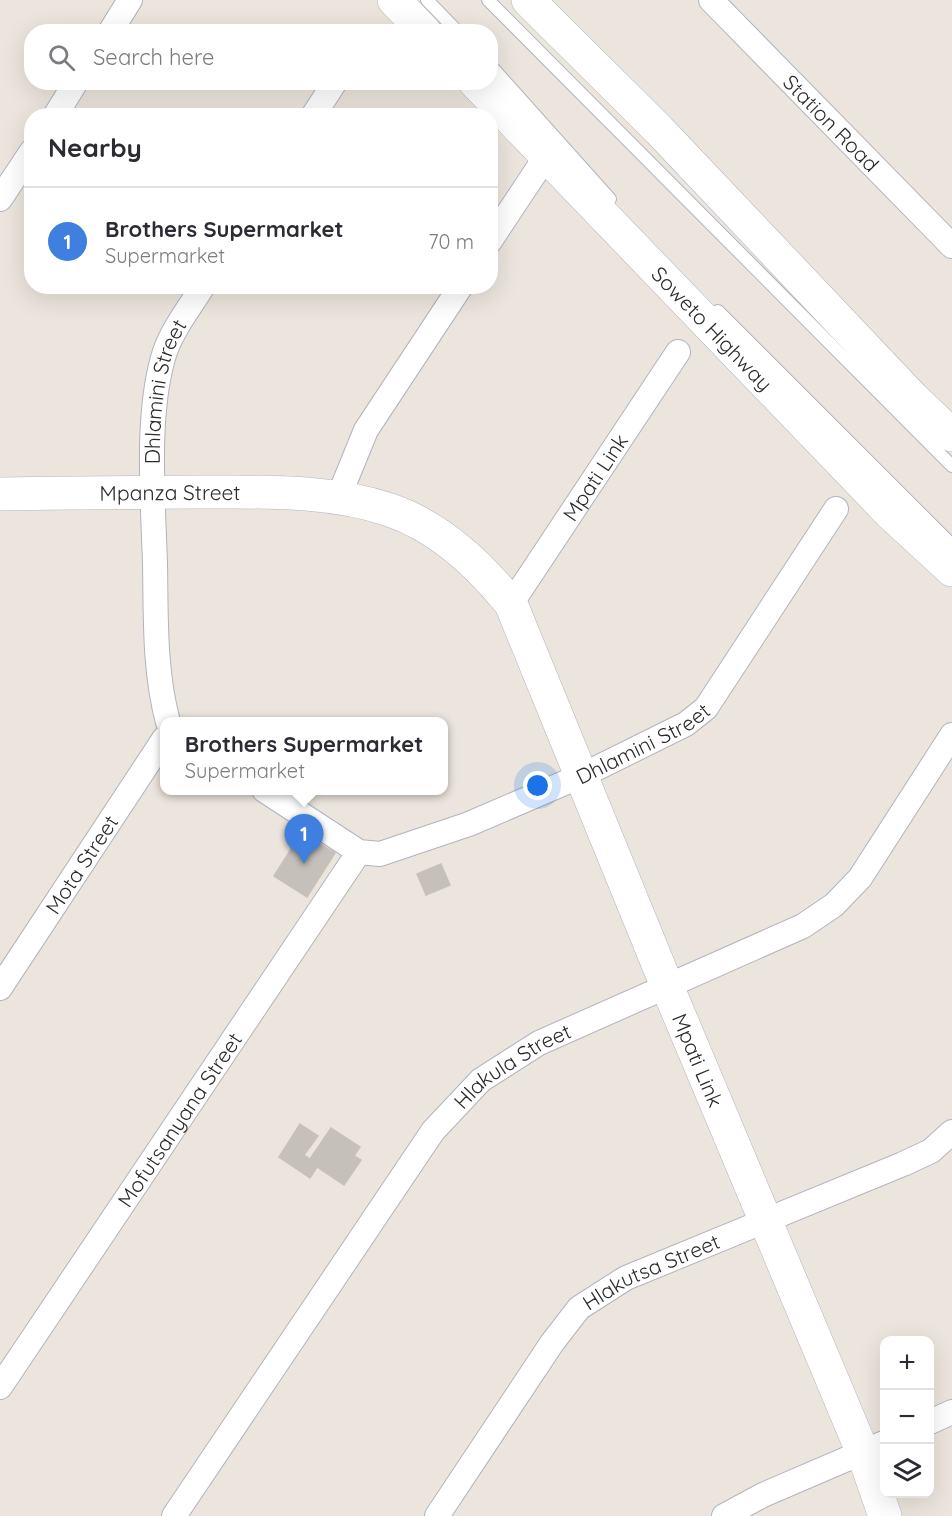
<!DOCTYPE html>
<html lang="en">
<head>
<meta charset="utf-8">
<style>
  :root { --surface:#fff; --page:#f2f2f3; --text:#2b2b33; --muted:#7c7c81; --line:#e1e1e2; --accent:#446bf2 }
  body { margin:0; font-family:Quicksand,sans-serif; background:var(--page); color:var(--text) }
  .controls { position:absolute; right:18px; bottom:18px; display:grid; overflow:hidden; border-radius:12px; box-shadow:0 6px 24px #0002 }
  .controls button { width:54px; height:54px; display:grid; place-items:center; padding:0; border:0; border-bottom:2px solid var(--line); background:var(--surface); color:var(--text); font:30px sans-serif }
  .you { position:absolute; left:538px; top:786px; width:21px; height:21px; margin:-15px; border:4px solid #fff; border-radius:50%; background:#1a73e8; box-shadow:0 0 0 9px #1a73e833 }
  .badge { display:grid; place-items:center; width:39px; height:39px; border-radius:50%; background:var(--accent); color:#fff; font-size:20px; font-weight:700 }
  .pin { position:absolute; translate:-50% -50px; filter:drop-shadow(0 2px 3px #0008) }
  .pin::after { content:''; position:absolute; top:32px; width:21px; height:18px; background:inherit; clip-path:polygon(0 0,100% 0,50% 100%) }
  .popup { position:absolute; left:160px; top:717px; width:288px; height:78px; box-sizing:border-box; display:grid; place-content:center; border-radius:12px; background:var(--surface); filter:drop-shadow(0 2px 4px #0005); font-size:20px; white-space:nowrap; color:var(--muted) }
  .popup b { font-size:22px; color:var(--text) }
  .popup::after { content:''; position:absolute; left:50%; top:100%; margin-left:-12px; border:12px solid transparent; border-top-color:var(--surface) }
  .list { margin:0; padding:0; list-style:none }
  h2 { display:flex; justify-content:space-between; align-items:center; height:78px; margin:0; padding:0 24px; font-size:26px }
  h2 small { font-size:20px; font-weight:400; color:var(--muted) }
  .list li { display:grid; grid-template-columns:39px 1fr auto; gap:18px; align-items:center; box-sizing:border-box; height:108px; padding:0 24px; border-top:2px solid var(--line) }
  .list b { display:block; font-size:22px; white-space:nowrap }
  .list p { margin:0; font-size:20px; white-space:nowrap; color:var(--muted) }
  .list em { font-size:20px; font-style:normal; color:var(--muted) }
  .icon { flex:none; width:33px; height:33px; fill:none; stroke:currentColor; stroke-width:2; stroke-linecap:round; stroke-linejoin:round }
  .map { position:relative; flex:none; width:952px; height:1516px; overflow:hidden }
  .search { position:absolute; background:var(--surface); box-shadow:0 6px 24px #0002; left:24px; top:24px; width:474px; height:66px; display:flex; align-items:center; gap:15px; box-sizing:border-box; padding:0 21px; border-radius:24px; color:var(--muted); font-size:22px }
  .panel { position:absolute; background:var(--surface); box-shadow:0 6px 24px #0002; left:24px; top:108px; width:474px; height:186px; border-radius:24px }
  .map>svg:first-child { display:block }
</style>
</head>
<body>
<div class="map">
<svg width="952" height="1516" viewBox="0 0 952 1516">
  <rect width="100%" height="100%" fill="#ece5dd"/>
  <!-- building -->
  <g fill="#c5c0b9" stroke="#c7c1b7" stroke-width="1.5">
    <polygon points="298,838 315,849 318,843 335,853 307,897 274,876"/>
    <polygon points="441,864 450,885 426,895 417,874"/>
    <polygon points="300,1124 318,1136 304,1155 310,1159 331,1128 360,1147 354,1156 361,1160 344,1185 317,1167 310,1178 279,1157"/>
  </g>
  <g fill="none" stroke-linecap="round" stroke-linejoin="round">
    <defs>
      <g id="lane">
        <polyline points="427,0 458,32"/>
        <polyline points="488,0 952,466"/>
        <polyline points="490,65 610,199"/>
        <polyline points="718,311 952,545"/>
      </g>
      <g id="street">
        <path id="s1" d="M 711,0 L 952,246"/>
        <polyline points="110,32 130,0"/>
        <polyline points="55,116 76,82"/>
        <polyline points="313,116 335,82"/>
        <polyline points="0,199 32,151"/>
        <polyline points="490,241 547,155"/>
        <polyline points="339,496 366,430 461,286"/>
        <path id="s2" d="M 511,604 L 678,352"/>
        <path id="s3" d="M 168,722 C 154,670 156,616 155,563 C 153,500 146,418 163,358 C 170,332 189,309 203,286"/>
        <path id="s4" d="M 264,790 L 359,852 L 380,854 L 469,824 L 583,775 L 686,724 L 706,708 L 836,509"/>
        <path id="s5" d="M 0,988 L 164,739"/>
        <path id="s6" d="M 0,1387 L 359,852"/>
        <polyline points="930,1422 952,1412"/>
        <path id="s7" d="M 174,1516 L 433,1131 L 481,1080 L 539,1043 L 803,926 L 834,905 L 860,878 L 952,735"/>
        <path id="s8" d="M 437,1516 L 552,1343 L 579,1308 L 626,1278 L 903,1164 L 931,1151 L 952,1132"/>
        <polyline points="724,1516 763,1495 884,1443"/>
      </g>
      <g id="secondary">
        <polyline points="394,0 425,32"/>
        <polyline points="528,0 659,130 913,398 952,435"/>
        <path id="s9" d="M 475,82 L 890,513 L 952,570"/>
        <path id="s10" d="M 0,494 C 68,493 137,492 205,492 C 268,492 330,490 390,510 C 440,527 479,564 511,604 L 667,986 L 863,1453 L 885,1516"/>
      </g>
    </defs>
    <!-- lane casing -->
    <use href="#lane" stroke="#b1b4be" stroke-width="14"/>
    <!-- street casing -->
    <use href="#street" stroke="#b1b4be" stroke-width="26"/>
    <!-- secondary casing -->
    <use href="#secondary" stroke="#b1b4be" stroke-width="34"/>
    <!-- lane -->
    <use href="#lane" stroke="#fff" stroke-width="12"/>
    <!-- street -->
    <use href="#street" stroke="#fff" stroke-width="24"/>
    <!-- secondary -->
    <use href="#secondary" stroke="#fff" stroke-width="33"/>
  </g>
  <g text-anchor="middle" dominant-baseline="central" stroke-width="5" stroke-linejoin="round" paint-order="stroke">
    <!-- street labels -->
    <g font-size="21" fill="#2b2b2b" stroke="#fff">
      <text stroke="none"><textPath href="#s1" startOffset="172">Station Road</textPath></text>
      <text stroke="none"><textPath href="#s9" startOffset="342">Soweto Highway</textPath></text>
      <text stroke="none"><textPath href="#s3" startOffset="333">Dhlamini Street</textPath></text>
      <text stroke="none"><textPath href="#s2" startOffset="152">Mpati Link</textPath></text>
      <text stroke="none"><textPath href="#s10" startOffset="170">Mpanza Street</textPath></text>
      <text stroke="none"><textPath href="#s4" startOffset="420">Dhlamini Street</textPath></text>
      <text stroke="none"><textPath href="#s5" startOffset="148">Mota Street</textPath></text>
      <text stroke="none"><textPath href="#s10" startOffset="1040">Mpati Link</textPath></text>
      <text stroke="none"><textPath href="#s7" startOffset="568">Hlakula Street</textPath></text>
      <text stroke="none"><textPath href="#s6" startOffset="322">Mofutsanyana Street</textPath></text>
      <text stroke="none"><textPath href="#s8" startOffset="333">Hlakutsa Street</textPath></text>
    </g>
  </g>
</svg>
<div class="controls">
<button>+</button>
<button>−</button>
<button><svg class="icon" aria-label="layers" viewBox="0 0 24 24"><path d="M12 4l9 5-9 5-9-5zM3 14l9 5 9-5"/></svg></button>
</div>
<div class="you"></div>
<div class="pin badge" style="left:304px;top:864px;background:#3f7fe0">1</div>
<div class="popup"><b>Brothers Supermarket</b>Supermarket</div>
<div class="search"><svg class="icon" aria-label="search" viewBox="0 0 24 24"><circle cx="10" cy="10" r="6"/><path d="M15 15l6 6"/></svg>Search here</div>
<section class="panel">
<h2>Nearby<small></small></h2>
<ul class="list">
<li><span class="badge" style="background:#3f7fe0">1</span><div><b>Brothers Supermarket</b><p>Supermarket</p></div><em>70 m</em></li>
</ul>
</section>
</div>
</body>
</html>
